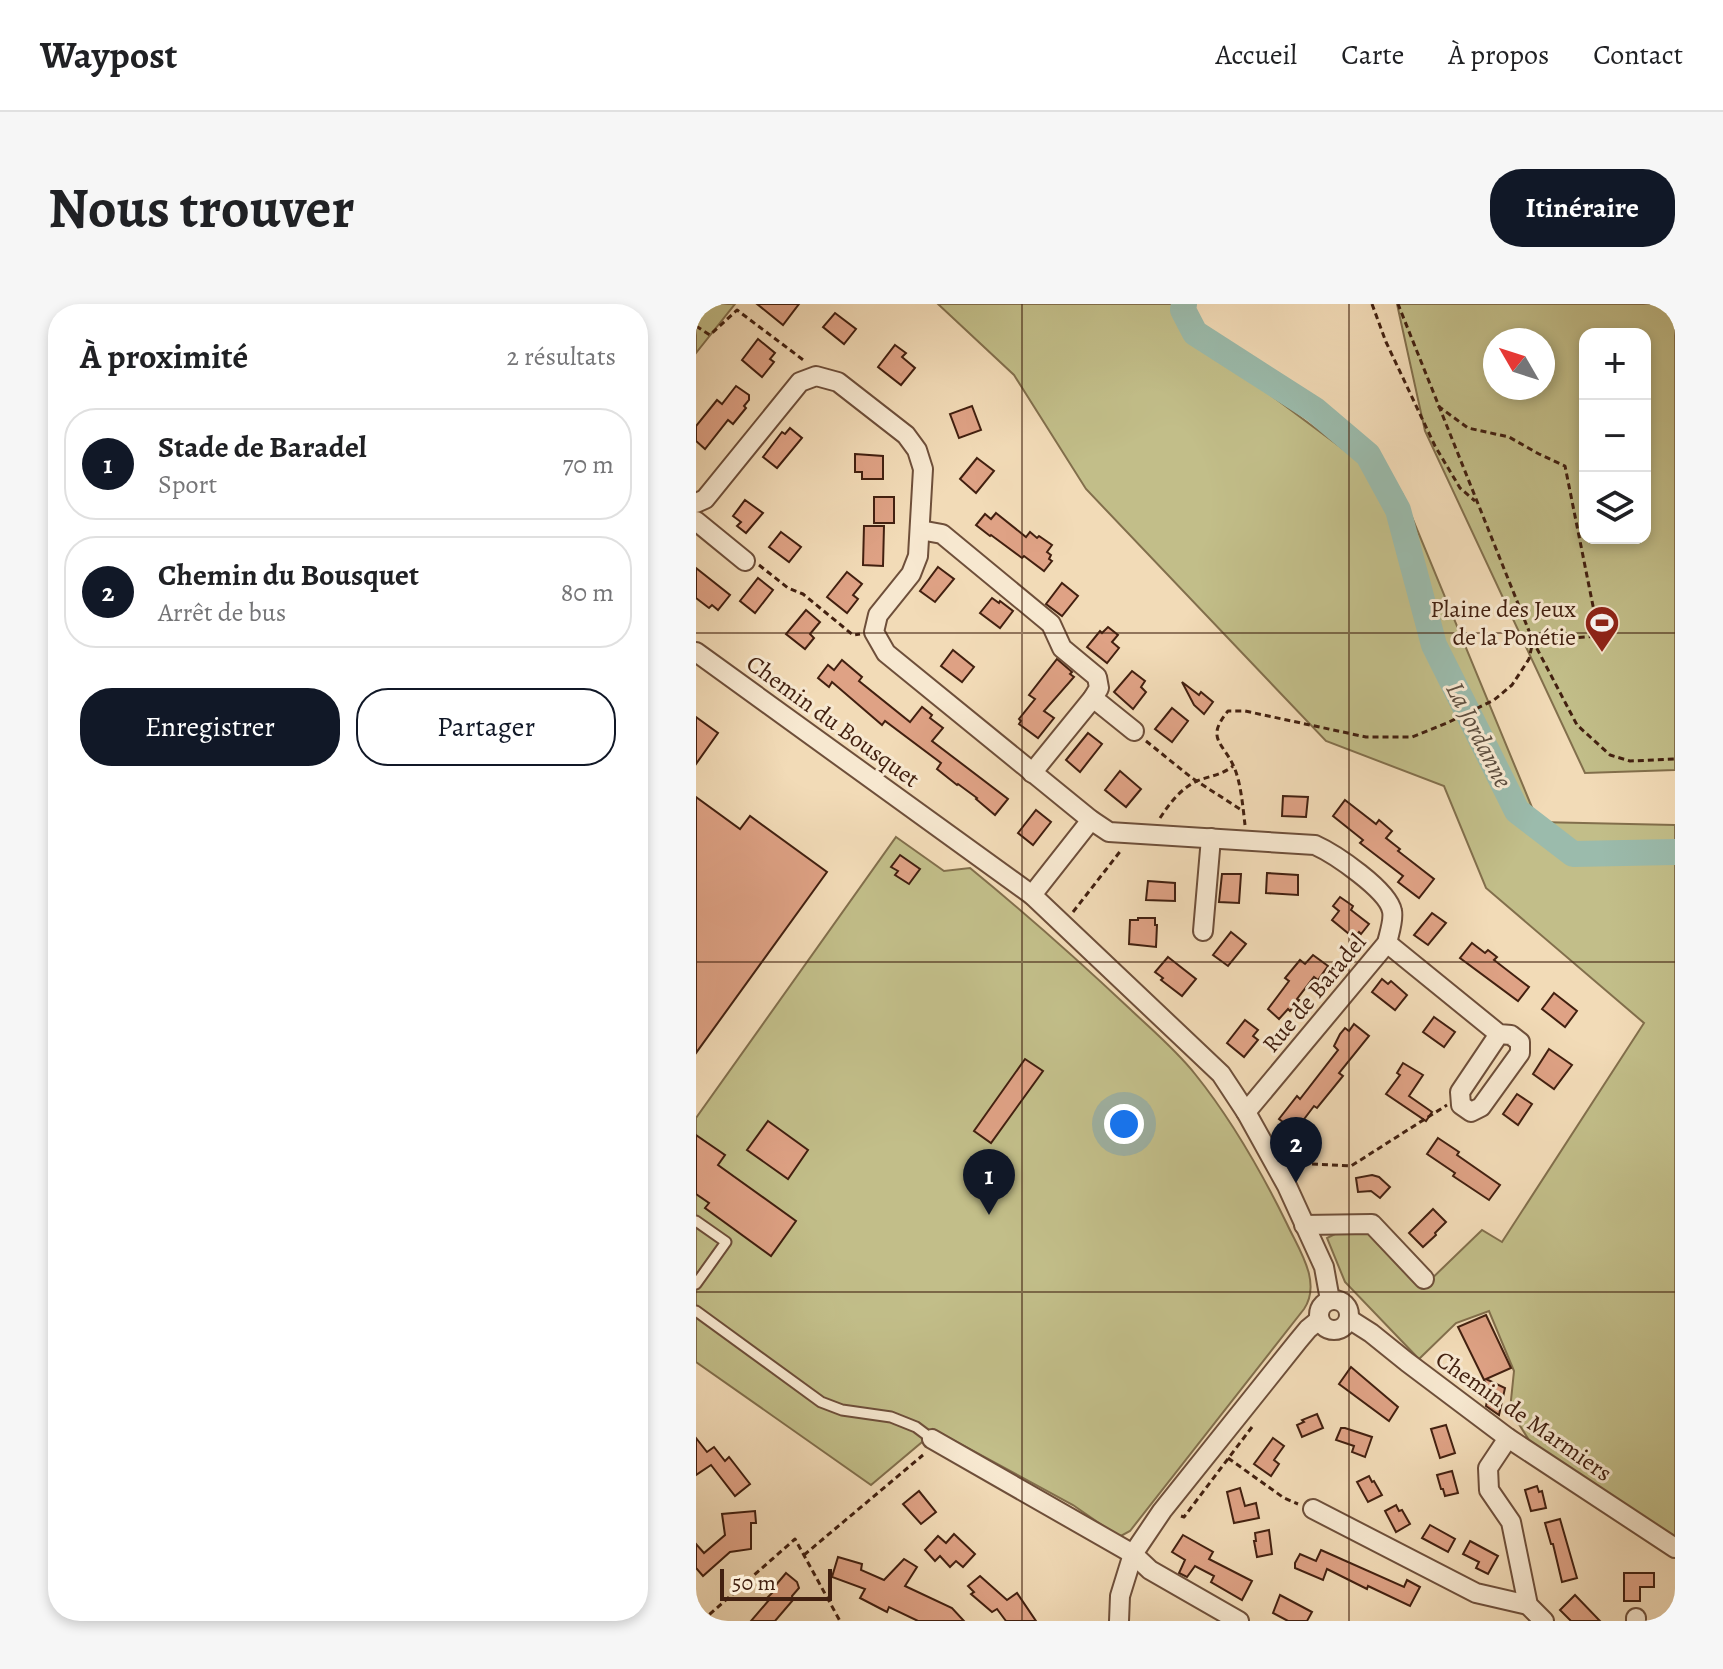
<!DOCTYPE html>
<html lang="fr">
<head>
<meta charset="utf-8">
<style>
  :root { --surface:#fff; --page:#f6f6f6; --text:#202124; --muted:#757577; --line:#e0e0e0; --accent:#111827 }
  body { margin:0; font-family:Alegreya,serif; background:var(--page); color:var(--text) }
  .controls { position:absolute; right:24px; top:24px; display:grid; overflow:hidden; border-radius:16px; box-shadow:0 4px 12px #0003 }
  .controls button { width:72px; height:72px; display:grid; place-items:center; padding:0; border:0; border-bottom:2px solid var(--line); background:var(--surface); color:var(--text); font:40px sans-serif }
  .compass { position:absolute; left:787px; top:24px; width:72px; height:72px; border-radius:50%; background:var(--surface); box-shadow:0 4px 12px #0003; rotate:309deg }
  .scale { position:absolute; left:24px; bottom:20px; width:112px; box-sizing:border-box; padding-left:8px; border:4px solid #422010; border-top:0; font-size:22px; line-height:28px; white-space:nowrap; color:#422010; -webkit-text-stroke:6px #f7e8d0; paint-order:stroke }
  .you { position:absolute; left:428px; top:820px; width:28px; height:28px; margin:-20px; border:6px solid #fff; border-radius:50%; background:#1a73e8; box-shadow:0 0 0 12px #1a73e833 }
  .badge { display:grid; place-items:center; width:52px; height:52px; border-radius:50%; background:var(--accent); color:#fff; font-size:26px; font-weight:700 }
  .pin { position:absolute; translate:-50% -66px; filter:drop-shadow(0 2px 4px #0008) }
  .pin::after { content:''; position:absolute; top:42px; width:28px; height:24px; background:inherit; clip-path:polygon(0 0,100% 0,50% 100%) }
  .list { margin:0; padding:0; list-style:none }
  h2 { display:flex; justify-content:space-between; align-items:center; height:104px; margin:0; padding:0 32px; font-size:34px }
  h2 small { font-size:26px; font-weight:400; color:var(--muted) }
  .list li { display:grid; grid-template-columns:52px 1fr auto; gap:24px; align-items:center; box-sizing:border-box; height:112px; margin:0 16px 16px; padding:0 16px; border:2px solid var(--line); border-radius:32px }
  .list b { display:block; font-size:30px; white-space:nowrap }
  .list p { margin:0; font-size:26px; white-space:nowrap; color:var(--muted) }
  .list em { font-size:26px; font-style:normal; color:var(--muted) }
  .actions { display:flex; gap:16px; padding:24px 32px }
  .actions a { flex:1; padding:18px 0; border:2px solid var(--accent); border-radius:32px; text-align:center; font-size:28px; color:var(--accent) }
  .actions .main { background:var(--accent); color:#fff }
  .icon { flex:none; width:44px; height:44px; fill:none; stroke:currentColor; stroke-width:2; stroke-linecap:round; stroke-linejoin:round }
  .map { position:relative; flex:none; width:979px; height:1317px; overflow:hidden; border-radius:32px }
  header { display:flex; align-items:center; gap:48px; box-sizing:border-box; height:112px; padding:0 40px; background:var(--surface); border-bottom:2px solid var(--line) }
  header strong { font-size:38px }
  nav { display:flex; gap:44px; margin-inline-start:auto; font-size:28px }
  .intro { display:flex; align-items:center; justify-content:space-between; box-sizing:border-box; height:192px; padding:0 48px }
  h1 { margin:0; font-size:56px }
  .button { padding:20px 36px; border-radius:32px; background:var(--accent); color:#fff; font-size:28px; font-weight:700 }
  main { display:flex; gap:48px; padding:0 48px }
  aside { flex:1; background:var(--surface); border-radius:32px; box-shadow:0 4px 12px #0003 }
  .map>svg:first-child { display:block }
</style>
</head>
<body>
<header>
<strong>Waypost</strong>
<nav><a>Accueil</a><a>Carte</a><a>À propos</a><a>Contact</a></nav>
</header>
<div class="intro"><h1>Nous trouver</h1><a class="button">Itinéraire</a></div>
<main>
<aside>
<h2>À proximité<small>2 résultats</small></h2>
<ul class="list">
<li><span class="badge">1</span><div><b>Stade de Baradel</b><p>Sport</p></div><em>70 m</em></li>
<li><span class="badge">2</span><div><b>Chemin du Bousquet</b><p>Arrêt de bus</p></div><em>80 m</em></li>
</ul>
<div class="actions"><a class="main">Enregistrer</a><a>Partager</a></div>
</aside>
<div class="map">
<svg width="979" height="1317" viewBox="0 0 979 1317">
  <rect width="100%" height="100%" fill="#f2dbb7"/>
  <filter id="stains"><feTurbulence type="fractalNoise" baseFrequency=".0025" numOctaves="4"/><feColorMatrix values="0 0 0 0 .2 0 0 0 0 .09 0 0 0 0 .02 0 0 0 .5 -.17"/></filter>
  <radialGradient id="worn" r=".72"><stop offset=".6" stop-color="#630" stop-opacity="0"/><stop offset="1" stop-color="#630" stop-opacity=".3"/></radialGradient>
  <!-- green -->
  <g fill="#c2be89" stroke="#826f4c" stroke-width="2" fill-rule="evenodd">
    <polygon points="0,0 39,0 0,49"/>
    <polygon points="242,0 485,0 493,30 706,189 842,518 979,521 979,1238 843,1152 814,1106 818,1067 793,1007 760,1019 723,1055 649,978 631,934 649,925 669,926 726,984 786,926 806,938 948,719 790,584 748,482 630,437 390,185 318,71"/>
    <path d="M 701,0 L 979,0 L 979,466 L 889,469 L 729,127 ZM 889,30 L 949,30 L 949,234 L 889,234 ZM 799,36 L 847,36 L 847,84 L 799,84 Z"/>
    <path d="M 200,533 L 248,567 L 274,564 C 329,609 382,656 434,705 C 456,726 480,746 499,770 C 536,816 565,867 591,920 C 603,946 626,978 608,1005 L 434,1227 L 423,1233 L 377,1201 L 237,1125 L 232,1133 L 175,1181 L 0,1058 L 0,814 Z"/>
  </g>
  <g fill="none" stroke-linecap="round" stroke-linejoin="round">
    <!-- river -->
    <polyline stroke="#9bbbac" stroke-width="26" points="488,0 487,6 499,29 619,106 672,151 702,206 738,341 821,507 877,550 979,548"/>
  </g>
  <!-- building -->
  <g fill="#dfa285" stroke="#422010" stroke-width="2">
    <polygon points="61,0 103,0 87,21"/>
    <polygon points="139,9 160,25 148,40 127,23"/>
    <polygon points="62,35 79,49 74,55 78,58 66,73 46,56"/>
    <polygon points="199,41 210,49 206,53 219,64 205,81 182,63"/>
    <polygon points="40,82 53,91 53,96 48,102 50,104 37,120 32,116 9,145 0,137 0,122 21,96 26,100"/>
    <polygon points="276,102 285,126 263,134 254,110"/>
    <polygon points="94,124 106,134 81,164 67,153 86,128 89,130"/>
    <polygon points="159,150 187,152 187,175 166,175 166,168 159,168"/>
    <polygon points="281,154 298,167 280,189 264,175"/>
    <rect x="178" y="193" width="20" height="26"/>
    <polygon points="49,196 67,209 50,229 41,222 45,218 37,212"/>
    <polygon points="300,209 330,233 334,228 341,234 343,232 356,241 351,248 355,251 353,255 356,257 348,267 328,252 326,254 295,231 294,232 280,221 289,210 295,215"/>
    <polygon points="168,222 188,222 187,262 167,261"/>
    <polygon points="85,228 105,243 93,258 73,243"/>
    <polygon points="242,263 258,275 239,298 224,287"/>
    <polygon points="0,264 34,291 22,306 16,301 13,304 0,294"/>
    <polygon points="151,268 166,280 157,291 162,295 151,309 131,293"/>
    <polygon points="62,274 77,286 59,309 44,297"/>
    <polygon points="366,279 382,292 366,312 350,300"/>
    <polygon points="296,294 303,299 304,297 317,307 304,324 284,309"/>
    <polygon points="110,306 124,318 114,330 118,334 109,345 90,330"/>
    <polygon points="412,323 422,331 416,338 423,344 411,359 391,343 404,327 406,329"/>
    <polygon points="257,346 278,363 266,378 245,362"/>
    <polygon points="361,355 376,368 374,370 378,373 348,407 358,414 342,434 323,420 325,417 323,415 339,395 333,391"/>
    <polygon points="146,356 166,373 163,377 214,418 226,403 236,411 234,414 247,424 236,437 312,495 299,511 280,495 281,494 262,480 261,481 241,465 245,459 189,417 186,421 136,378 133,383 122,374 132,361 138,366"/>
    <polygon points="436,367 449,377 445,383 450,388 437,405 418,388"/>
    <polygon points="486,378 503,391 505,388 517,398 508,410 498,401"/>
    <polygon points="476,404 492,417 476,438 459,425"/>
    <polygon points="0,413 22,429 0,460"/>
    <polygon points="392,429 406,440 384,468 370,456"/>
    <polygon points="424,467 445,485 430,503 409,486"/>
    <polygon points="587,492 612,493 610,513 586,512"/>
    <polygon points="0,493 44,525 54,512 131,568 0,749"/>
    <polygon points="649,496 680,520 683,516 696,527 690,534 704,545 702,547 738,575 723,594 702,578 707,572 664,539 667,536 637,512"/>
    <polygon points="340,506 355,518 337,541 322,529"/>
    <polygon points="204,551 224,565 213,580 199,571 202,567 195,563"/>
    <polygon points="571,569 602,571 602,591 570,589"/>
    <polygon points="526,570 545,570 543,599 523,598"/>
    <polygon points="452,577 479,579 479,597 450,596"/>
    <polygon points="644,593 657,602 655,606 673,620 665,630 663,628 658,634 636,616 643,607 637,602"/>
    <polygon points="736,609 750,619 732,641 718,631"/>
    <polygon points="442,614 459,614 459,621 461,621 460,643 433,640 434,616 442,616"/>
    <polygon points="535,628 550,640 532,662 517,651"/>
    <polygon points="776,639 789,649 792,646 801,653 798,656 833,683 822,697 764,654"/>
    <polygon points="617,651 632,662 622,676 618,673 601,695 603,696 594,707 592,705 583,715 572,705 593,677 589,674 604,656 609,660"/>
    <polygon points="472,653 500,675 486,692 465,676 467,674 459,668"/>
    <polygon points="686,675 692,680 695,677 711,691 699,706 676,688"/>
    <polygon points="858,689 881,707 869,723 846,705"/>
    <polygon points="738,713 759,728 748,743 727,728"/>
    <polygon points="549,716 562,726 557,732 562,736 548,753 531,739"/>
    <polygon points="658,720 673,732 643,769 647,772 621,804 618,802 599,827 583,815 601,792 604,795 642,746 638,742 644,730 649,724 653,727"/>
    <polygon points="853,745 876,761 858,785 837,770"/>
    <polygon points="329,755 347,767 295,839 278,827"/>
    <polygon points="707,759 727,771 713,792 736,808 730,817 690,790 704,771 701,769"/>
    <polygon points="821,790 836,800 822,821 807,810"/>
    <polygon points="72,817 112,846 92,875 51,846"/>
    <polygon points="0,831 29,851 22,861 100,917 75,952 9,904 13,899 0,890"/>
    <polygon points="742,834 763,848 761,851 804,881 793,896 757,872 759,869 731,850"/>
    <polygon points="676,871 683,873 694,883 684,894 675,887 662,888 660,874"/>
    <polygon points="737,905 750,918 739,929 740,931 727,943 713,929"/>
    <polygon points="790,1011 815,1064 790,1075 809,1084 803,1111 790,1102 793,1086 762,1023"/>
    <polygon points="655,1063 702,1103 693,1117 643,1080"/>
    <polygon points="621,1110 627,1124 606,1133 601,1121 608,1118 606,1116"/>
    <polygon points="750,1121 759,1149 744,1154 735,1125"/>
    <polygon points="645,1124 649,1124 676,1133 669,1153 656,1148 658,1142 640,1136"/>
    <polygon points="0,1134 11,1148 18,1143 29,1157 33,1153 54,1180 39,1192 15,1161 0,1171"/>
    <polygon points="577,1134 588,1142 578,1156 583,1160 575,1172 558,1160"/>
    <polygon points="756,1167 762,1189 749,1192 747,1185 745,1185 741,1171"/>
    <polygon points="673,1172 676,1178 678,1177 686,1191 672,1198 661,1178"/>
    <polygon points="841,1182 843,1188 846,1187 850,1204 835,1207 829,1186"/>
    <polygon points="544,1184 549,1202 560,1199 563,1214 538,1219 531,1188"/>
    <polygon points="223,1187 240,1208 225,1220 207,1200"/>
    <polygon points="700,1201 703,1207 706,1206 714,1220 700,1228 689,1207"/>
    <polygon points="59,1207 60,1219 55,1219 55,1245 34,1248 7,1272 0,1264 0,1240 8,1249 29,1231 26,1210"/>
    <polygon points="864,1215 881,1274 866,1278 857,1240 855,1240 849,1219"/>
    <polygon points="734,1221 759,1235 752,1248 726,1234"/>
    <polygon points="573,1226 576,1250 561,1253 558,1237 560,1237 559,1229"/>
    <polygon points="258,1230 279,1250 267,1263 260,1257 254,1263 244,1252 239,1257 229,1246 242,1232 250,1239"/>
    <polygon points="487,1231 517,1248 513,1255 556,1277 546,1296 515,1278 518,1272 499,1262 491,1273 483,1269 489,1256 476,1248"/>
    <polygon points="774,1237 802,1252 792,1270 780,1264 783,1258 767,1250"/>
    <polygon points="625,1246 708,1283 711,1276 724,1283 714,1302 672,1282 671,1285 631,1265 627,1276 599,1264 599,1259 604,1250 620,1257"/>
    <polygon points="142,1253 166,1260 165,1266 188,1276 208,1255 221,1263 209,1282 256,1304 268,1317 222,1317 193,1303 191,1308 164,1294 169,1285 136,1273"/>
    <polygon points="90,1269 101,1278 103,1284 96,1292 97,1296 79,1317 55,1317 73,1296 71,1294 76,1289 74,1288"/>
    <polygon points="928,1269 958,1269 958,1283 944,1283 944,1297 928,1297"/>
    <polygon points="284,1272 311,1296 321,1289 340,1317 310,1317 301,1305 296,1308 275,1290 278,1288 272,1282"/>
    <polygon points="584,1291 616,1308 611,1317 592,1317 577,1309"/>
    <polygon points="879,1291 904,1317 875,1317 864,1306"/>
  </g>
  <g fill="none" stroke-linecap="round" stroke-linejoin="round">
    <defs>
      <g id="lane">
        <polyline points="0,917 30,938 0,980"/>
        <polyline points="0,1007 125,1098 146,1106 195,1113 220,1123 236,1135"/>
      </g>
      <g id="street">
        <path d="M 0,199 L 9,195 L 104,78 L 120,72 L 142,78 L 210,131 L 221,146 L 227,165 L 222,252 L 215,270 L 182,311 L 178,328 L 190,349 L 395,516 L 413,528 L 619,541 C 639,550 692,586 696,607 C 698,616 693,630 691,639 L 550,808"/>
        <polyline points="0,217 49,257"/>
        <polyline points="224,226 246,230 355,320 366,344 401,373 403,384 397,394 336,469"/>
        <polyline points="0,348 336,591 525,770 550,808 591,882 628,963 634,996"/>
        <polyline points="397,394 438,427"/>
        <polyline points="336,591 395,516"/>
        <polyline points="507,627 515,534"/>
        <polyline points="691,639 803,730 815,731 824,738 824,749 785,803 775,808 765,801 764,788 803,730"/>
        <polyline points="608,921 676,920 728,975"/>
        <circle cx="638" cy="1011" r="15"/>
        <polyline points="653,1015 675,1029 711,1058 812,1134 979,1244"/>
        <polyline points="812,1134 792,1164 793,1186 815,1218 832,1301 848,1317"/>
        <polyline points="236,1135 437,1250 454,1266 543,1317"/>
        <polyline points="617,1205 780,1289 832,1301"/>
        <polyline points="940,1314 940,1317"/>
        <polyline points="423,1317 424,1292 437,1250 466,1207 602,1037 612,1025 623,1016"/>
      </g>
    </defs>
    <!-- lane casing -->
    <use href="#lane" stroke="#6e4f3a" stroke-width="13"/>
    <!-- street casing -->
    <use href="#street" stroke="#6e4f3a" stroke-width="22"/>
    <!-- path -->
    <g stroke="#422010" stroke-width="3" stroke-dasharray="6 4" stroke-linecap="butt">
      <polyline points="676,0 690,38 739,142 764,184 779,197"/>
      <polyline points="0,22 14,31 41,6 110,58"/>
      <polyline points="742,102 772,124 813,133 843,150 869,162 903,332 837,337 881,421 914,451 934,457 979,455"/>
      <polyline points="63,261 92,284 107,290 157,331 164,330"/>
      <polyline points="450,437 496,474 547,507"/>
      <path d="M 464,514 C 474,499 484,485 501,477 C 513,472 526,471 537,462"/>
      <path d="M 549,521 C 547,504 545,479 538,463 C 527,438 509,435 532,407 L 549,407 L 670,433 L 716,433 L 751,419 L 798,396 L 816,381 L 833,355 L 837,337 L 702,0"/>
      <polyline points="377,608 426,545"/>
      <polyline points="596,859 655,862 751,801"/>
      <polyline points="532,1154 588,1194 602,1200"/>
      <polyline points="485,1212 488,1213 556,1123"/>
      <polyline points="108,1251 227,1151"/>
      <polyline points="6,1317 99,1235 144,1317"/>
    </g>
    <!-- lane -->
    <use href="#lane" stroke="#f7e8d0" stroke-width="9"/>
    <!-- street -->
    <use href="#street" stroke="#f7e8d0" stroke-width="18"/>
  </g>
  <!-- grid -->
  <path fill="none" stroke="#422010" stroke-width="2" stroke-opacity="0.55" d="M 326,0 L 326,1317M 653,0 L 653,1317M 0,329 L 979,329M 0,658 L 979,658M 0,988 L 979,988"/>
  <!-- icons -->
  <defs>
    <symbol id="stadium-pin" viewBox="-11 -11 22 30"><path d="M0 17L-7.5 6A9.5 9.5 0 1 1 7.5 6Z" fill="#8f2418" stroke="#f7e8d0"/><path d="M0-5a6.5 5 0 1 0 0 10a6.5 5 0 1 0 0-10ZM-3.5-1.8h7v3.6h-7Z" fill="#fff"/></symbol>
  </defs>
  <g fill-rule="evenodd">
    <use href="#stadium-pin" x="886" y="299" width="40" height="54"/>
  </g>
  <g text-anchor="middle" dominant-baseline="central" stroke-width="6" stroke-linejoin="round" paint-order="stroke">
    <!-- poi labels -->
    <g font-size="24" fill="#422010" stroke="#f7e8d0" text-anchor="end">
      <text x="880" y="305">Plaine des Jeux<tspan x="880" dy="28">de la Ponétie</tspan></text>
    </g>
    <!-- street labels -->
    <g font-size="24" fill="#422010" stroke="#f7e8d0">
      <text transform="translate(137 417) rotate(36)">Chemin du Bousquet</text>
      <text transform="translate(618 689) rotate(-50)">Rue de Baradel</text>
      <text transform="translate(828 1112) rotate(35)">Chemin de Marmiers</text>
    </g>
    <!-- water labels -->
    <g font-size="26" font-style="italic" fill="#5d4e3f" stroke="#f7e8d0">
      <text transform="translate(783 431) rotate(63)">La Jordanne</text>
    </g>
  </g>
  <rect width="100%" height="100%" filter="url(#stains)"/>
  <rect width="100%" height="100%" fill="url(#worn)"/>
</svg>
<div class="controls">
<button>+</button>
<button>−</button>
<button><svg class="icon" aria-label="layers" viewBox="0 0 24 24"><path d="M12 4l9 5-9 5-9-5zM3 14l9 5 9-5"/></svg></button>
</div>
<svg class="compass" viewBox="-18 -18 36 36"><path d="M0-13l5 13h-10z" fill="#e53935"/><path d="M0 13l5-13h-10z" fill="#757577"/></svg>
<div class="scale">50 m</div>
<div class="you"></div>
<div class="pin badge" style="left:293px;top:911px">1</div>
<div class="pin badge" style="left:600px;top:879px">2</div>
</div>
</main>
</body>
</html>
